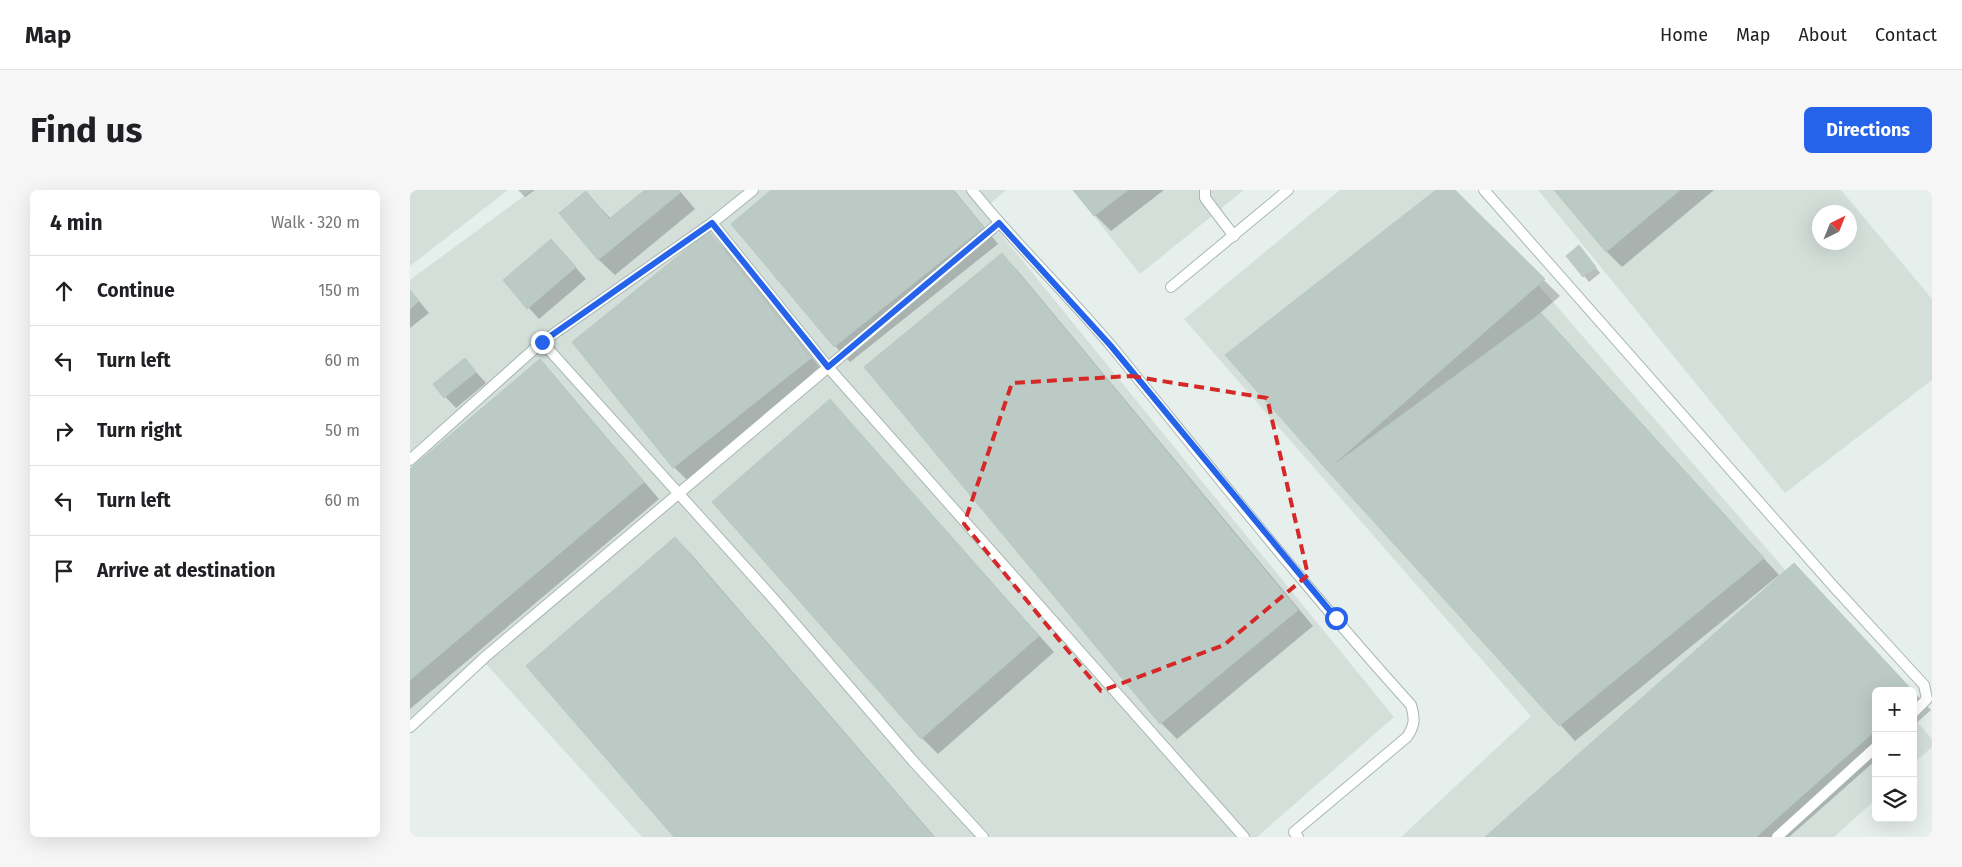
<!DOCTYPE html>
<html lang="en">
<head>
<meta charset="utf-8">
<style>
  :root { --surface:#fff; --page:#f6f6f6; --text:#202124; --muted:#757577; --line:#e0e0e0; --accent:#2563eb }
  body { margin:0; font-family:"Fira Sans",sans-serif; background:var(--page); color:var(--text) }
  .controls { position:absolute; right:15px; bottom:15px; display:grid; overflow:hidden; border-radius:8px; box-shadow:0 5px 20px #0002 }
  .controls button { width:45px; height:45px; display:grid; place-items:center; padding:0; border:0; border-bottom:1px solid var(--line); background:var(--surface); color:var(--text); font:25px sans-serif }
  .compass { position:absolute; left:1402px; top:15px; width:45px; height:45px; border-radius:50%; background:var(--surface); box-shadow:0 5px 20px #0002; rotate:43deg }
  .stop { position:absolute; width:15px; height:15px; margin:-11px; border:4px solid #2563eb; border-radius:50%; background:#fff }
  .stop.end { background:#2563eb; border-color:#fff; box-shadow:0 1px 5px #0008 }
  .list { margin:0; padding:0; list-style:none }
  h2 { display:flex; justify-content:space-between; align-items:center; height:65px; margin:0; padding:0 20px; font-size:21px }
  h2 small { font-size:16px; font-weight:400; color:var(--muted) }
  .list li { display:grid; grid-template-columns:32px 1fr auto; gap:15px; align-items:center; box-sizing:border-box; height:70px; padding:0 20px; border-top:1px solid var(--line) }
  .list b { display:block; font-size:19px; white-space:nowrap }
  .list em { font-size:16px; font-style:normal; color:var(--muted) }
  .icon { flex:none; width:28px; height:28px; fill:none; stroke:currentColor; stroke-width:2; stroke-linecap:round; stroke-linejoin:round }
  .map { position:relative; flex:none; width:1522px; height:647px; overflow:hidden; border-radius:8px }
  header { display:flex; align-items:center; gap:30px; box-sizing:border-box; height:70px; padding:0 25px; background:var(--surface); border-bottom:1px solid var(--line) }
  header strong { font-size:24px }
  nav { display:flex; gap:28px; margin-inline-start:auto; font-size:18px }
  .intro { display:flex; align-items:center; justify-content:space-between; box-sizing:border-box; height:120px; padding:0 30px }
  h1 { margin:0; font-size:35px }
  .button { padding:12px 22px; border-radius:8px; background:var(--accent); color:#fff; font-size:18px; font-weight:700 }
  main { display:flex; gap:30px; padding:0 30px }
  aside { flex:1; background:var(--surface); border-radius:8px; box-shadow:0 5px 20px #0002 }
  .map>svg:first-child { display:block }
</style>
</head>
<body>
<header>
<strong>Map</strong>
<nav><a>Home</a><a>Map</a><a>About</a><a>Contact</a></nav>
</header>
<div class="intro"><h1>Find us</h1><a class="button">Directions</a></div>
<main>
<aside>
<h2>4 min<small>Walk · 320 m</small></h2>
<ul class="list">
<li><svg class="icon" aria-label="ahead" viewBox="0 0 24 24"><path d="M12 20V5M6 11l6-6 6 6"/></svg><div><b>Continue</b></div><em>150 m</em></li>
<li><svg class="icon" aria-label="left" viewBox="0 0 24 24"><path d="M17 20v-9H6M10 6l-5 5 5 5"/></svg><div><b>Turn left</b></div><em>60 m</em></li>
<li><svg class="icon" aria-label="right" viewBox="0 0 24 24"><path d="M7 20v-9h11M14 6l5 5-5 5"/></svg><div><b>Turn right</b></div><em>50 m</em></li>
<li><svg class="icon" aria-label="left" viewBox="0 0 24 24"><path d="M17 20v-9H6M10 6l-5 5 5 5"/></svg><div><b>Turn left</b></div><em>60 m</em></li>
<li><svg class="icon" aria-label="arrive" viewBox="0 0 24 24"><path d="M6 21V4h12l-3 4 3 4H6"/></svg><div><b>Arrive at destination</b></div></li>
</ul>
</aside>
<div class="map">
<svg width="1522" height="647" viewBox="0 0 1522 647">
  <rect width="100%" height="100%" fill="#e6efeb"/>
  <!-- built -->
  <g fill="#d4dfda" fill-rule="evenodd">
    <polygon points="0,0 98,0 0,76"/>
    <polygon points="122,0 596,0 572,21 984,527 847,647 232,647 69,466 0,528 0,90"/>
    <polygon points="663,0 834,0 730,84"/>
    <polygon points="930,0 1046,0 1480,501 1466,501 1466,609 1424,647 991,647 1121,526 774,129"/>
    <path d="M 1128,0 L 1431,0 L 1522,109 L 1522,190 L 1375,303 ZM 1410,22 L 1440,22 L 1440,52 L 1410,52 Z"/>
    <polygon points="1503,527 1522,549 1522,557 1503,574"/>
  </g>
  <!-- shadow -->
  <g fill="#0003">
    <polygon points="108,0 125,0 115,7"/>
    <polygon points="237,0 269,0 285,19 205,85 189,70 151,23 176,2 201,29"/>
    <polygon points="363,0 544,0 588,54 440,172 425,156 323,34"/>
    <polygon points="665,0 754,0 701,41 685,25"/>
    <polygon points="1028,0 1043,0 1150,106 1130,123 1369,385 1165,551 817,165"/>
    <polygon points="1146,0 1304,0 1212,77 1196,61"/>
    <polygon points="299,43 315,59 416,185 280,293 264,277 163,152"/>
    <polygon points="141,50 176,89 129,129 94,91"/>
    <polygon points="1174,62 1190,83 1179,92 1158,66"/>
    <polygon points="592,65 608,81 903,436 767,549 751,533"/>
    <polygon points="0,100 19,123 0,138"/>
    <polygon points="55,170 76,193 46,218 24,195"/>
    <polygon points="129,171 145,187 249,309 0,519 0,281"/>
    <polygon points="420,211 644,462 528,564 512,548"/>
    <polygon points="265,348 281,364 525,647 265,647"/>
    <polygon points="1466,501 1466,570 1379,647 1077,647"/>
    <polygon points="1503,501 1521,520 1503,536"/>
  </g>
  <!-- building -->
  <g fill="#bbcac4" stroke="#b8c9c2">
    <polygon points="235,0 268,0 270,3 188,70 149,23 176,1 199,29"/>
    <polygon points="361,0 543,0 574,37 424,157 321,34"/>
    <polygon points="663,0 718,0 684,26"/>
    <polygon points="1026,0 1045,0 1135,89 917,280 815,165"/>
    <polygon points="1144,0 1270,0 1196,62"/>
    <polygon points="1084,39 1108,65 1095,77 1071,51"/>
    <polygon points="299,41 401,168 263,278 162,152"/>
    <polygon points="141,49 166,77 117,119 93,90"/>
    <polygon points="1069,54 1084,70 1072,80 1057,64"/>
    <polygon points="1169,55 1186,77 1173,87 1156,66"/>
    <polygon points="592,63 888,420 750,534 454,177"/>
    <polygon points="0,100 9,111 0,119"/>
    <polygon points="1131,123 1354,368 1149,536 917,280"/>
    <polygon points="55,168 66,182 34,208 23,194"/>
    <polygon points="130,169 234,292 0,490 0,279"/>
    <polygon points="420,209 629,446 511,549 302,312"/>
    <polygon points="265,347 524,647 264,647 116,476"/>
    <polygon points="1384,373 1503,501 1466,501 1466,540 1346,647 1075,647"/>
  </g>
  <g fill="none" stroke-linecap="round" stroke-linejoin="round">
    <defs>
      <g id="lane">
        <path d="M 562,0 C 606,55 658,104 703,158 C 801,278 897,400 1001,515 C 1005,529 1005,535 997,547 L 884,642 L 888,647"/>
        <polyline points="795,0 795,8 824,46"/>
        <polyline points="1074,0 1424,397 1514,495 1517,509 1503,523"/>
        <polyline points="302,33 418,177 834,647"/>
        <polyline points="761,97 878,0"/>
        <polyline points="132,152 361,406 503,571 573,647"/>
        <polyline points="0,270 132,152 302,33 343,0"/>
        <polyline points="0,537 75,467 589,33"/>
        <polyline points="1367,647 1466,557"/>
      </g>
    </defs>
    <!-- lane casing -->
    <use href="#lane" stroke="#a8b8b2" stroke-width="12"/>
    <!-- lane -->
    <use href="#lane" stroke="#fff" stroke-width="10"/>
  </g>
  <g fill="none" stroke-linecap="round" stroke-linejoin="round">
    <!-- route -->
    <polyline stroke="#2563eb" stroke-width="6" points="132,152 302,33 418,177 589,33 701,156 926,428"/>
  </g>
  <!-- marked area -->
  <path fill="none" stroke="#d62828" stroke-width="4" stroke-dasharray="10 6" stroke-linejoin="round" d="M 721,186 L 857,208 L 898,385 L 814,455 L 691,501 L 554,334 L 602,193 Z"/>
</svg>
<div class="controls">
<button>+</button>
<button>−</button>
<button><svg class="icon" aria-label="layers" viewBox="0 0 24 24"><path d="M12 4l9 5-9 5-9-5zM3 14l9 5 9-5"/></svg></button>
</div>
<svg class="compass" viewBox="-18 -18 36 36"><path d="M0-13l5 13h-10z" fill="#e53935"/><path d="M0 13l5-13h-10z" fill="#757577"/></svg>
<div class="stop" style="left:926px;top:428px"></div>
<div class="stop end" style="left:132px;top:152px"></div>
</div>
</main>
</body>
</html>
